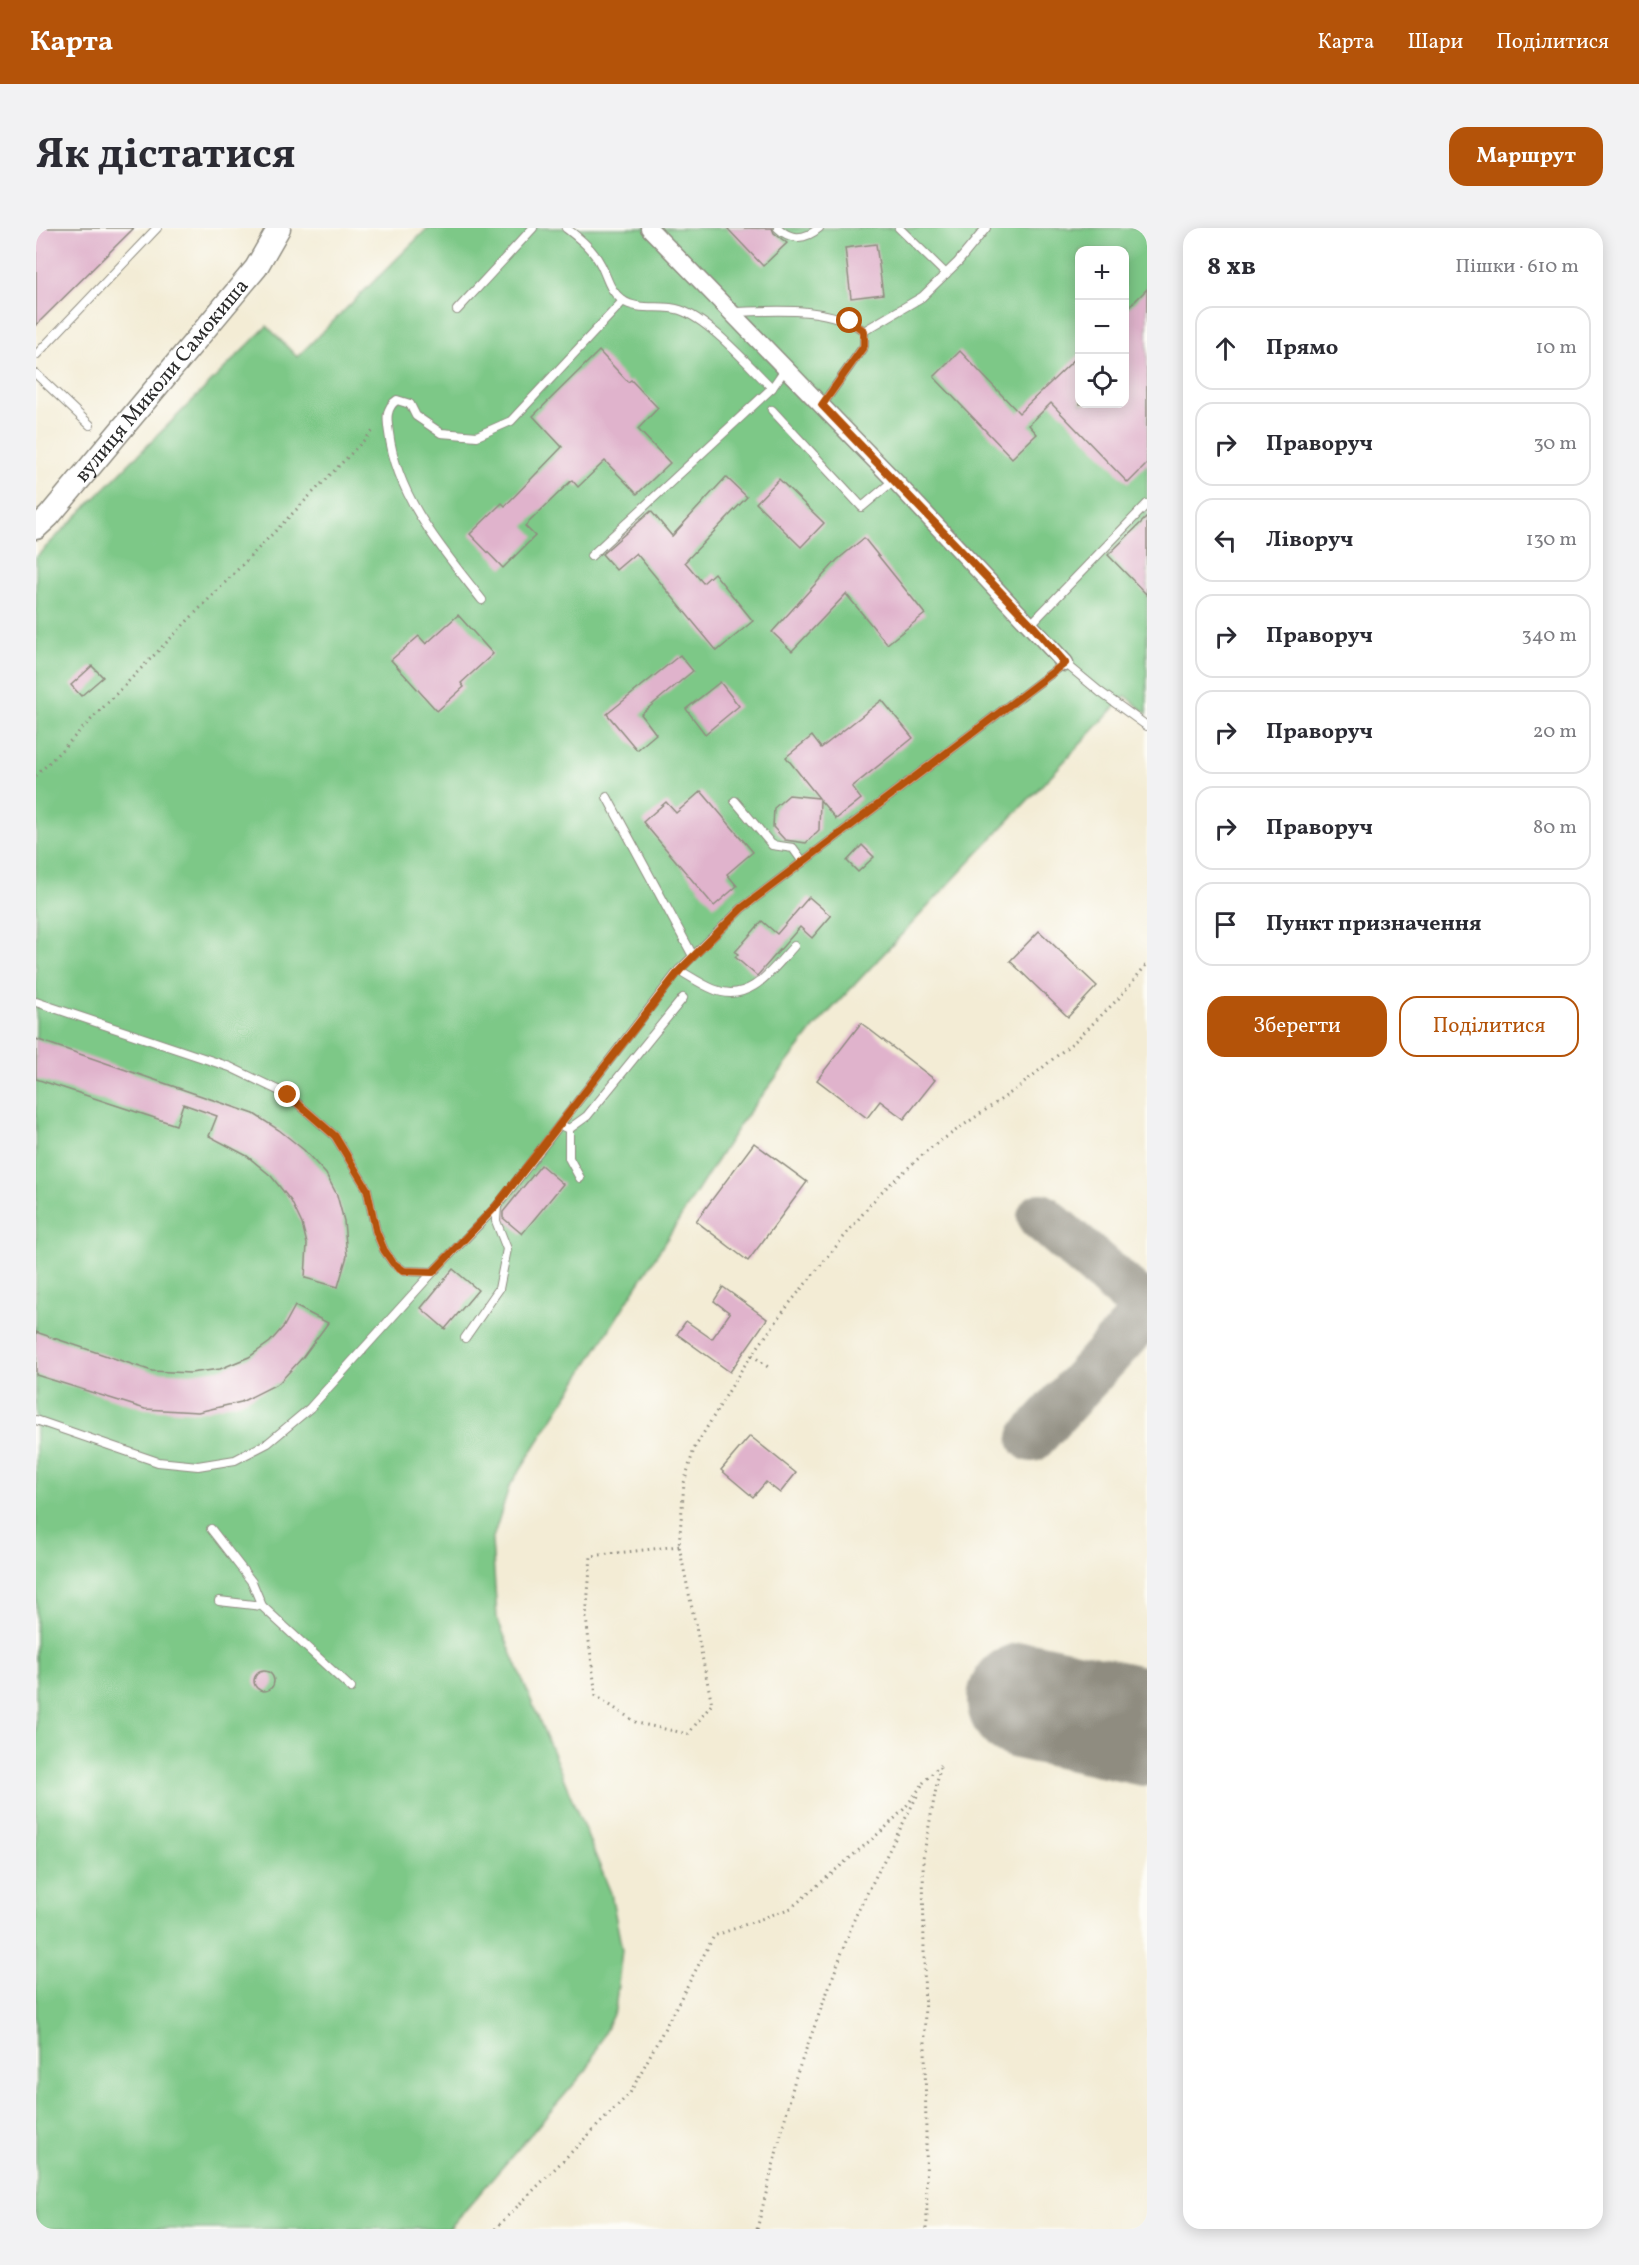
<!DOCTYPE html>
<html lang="uk">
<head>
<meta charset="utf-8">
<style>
  :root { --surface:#fff; --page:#f2f2f3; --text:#2b2b33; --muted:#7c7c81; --line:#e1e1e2; --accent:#b45309 }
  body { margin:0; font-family:Vollkorn,serif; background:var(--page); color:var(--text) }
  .controls { position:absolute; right:18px; top:18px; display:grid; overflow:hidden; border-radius:12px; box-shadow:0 3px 15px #0003 }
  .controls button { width:54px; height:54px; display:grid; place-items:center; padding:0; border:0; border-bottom:2px solid var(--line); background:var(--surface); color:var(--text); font:30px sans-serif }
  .stop { position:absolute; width:18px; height:18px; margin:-14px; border:4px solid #b45309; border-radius:50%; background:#fff }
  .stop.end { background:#b45309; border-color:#fff; box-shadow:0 2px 6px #0008 }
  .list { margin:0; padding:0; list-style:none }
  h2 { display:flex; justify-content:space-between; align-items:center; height:78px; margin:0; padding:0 24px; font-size:26px }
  h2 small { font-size:20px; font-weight:400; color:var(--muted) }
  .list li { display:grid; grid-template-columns:39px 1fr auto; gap:18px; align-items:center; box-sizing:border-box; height:84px; margin:0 12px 12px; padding:0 12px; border:2px solid var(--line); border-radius:18px }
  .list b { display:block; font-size:22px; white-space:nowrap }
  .list em { font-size:20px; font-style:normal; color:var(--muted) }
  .actions { display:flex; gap:12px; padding:18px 24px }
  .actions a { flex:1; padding:14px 0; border:2px solid var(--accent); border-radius:18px; text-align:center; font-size:21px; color:var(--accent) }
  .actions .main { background:var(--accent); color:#fff }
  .icon { flex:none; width:33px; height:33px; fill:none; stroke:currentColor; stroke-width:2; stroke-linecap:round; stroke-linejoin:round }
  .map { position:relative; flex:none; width:1111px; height:2001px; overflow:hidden; border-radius:18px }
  header { display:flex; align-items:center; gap:36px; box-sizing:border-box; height:84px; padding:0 30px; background:var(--accent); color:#fff }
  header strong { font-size:28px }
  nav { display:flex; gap:33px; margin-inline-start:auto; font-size:21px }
  .intro { display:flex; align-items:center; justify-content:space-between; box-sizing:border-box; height:144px; padding:0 36px }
  h1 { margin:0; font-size:42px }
  .button { padding:15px 27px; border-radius:18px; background:var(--accent); color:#fff; font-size:21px; font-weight:700 }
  main { display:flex; gap:36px; padding:0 36px }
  aside { flex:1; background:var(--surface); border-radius:18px; box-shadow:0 3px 15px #0003 }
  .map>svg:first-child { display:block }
</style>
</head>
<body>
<header>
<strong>Карта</strong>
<nav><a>Карта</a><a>Шари</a><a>Поділитися</a></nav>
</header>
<div class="intro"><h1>Як дістатися</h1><a class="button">Маршрут</a></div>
<main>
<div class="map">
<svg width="1111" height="2001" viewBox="0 0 1111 2001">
  <rect width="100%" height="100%" fill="#fdfcf7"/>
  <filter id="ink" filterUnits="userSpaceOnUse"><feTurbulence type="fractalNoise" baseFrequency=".0167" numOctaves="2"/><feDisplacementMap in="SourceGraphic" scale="12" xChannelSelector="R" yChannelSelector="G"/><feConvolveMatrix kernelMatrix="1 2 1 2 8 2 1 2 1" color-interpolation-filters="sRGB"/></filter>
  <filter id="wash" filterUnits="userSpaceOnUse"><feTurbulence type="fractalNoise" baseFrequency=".008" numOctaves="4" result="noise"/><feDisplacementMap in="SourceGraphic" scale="24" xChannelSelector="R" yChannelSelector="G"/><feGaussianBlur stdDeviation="1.35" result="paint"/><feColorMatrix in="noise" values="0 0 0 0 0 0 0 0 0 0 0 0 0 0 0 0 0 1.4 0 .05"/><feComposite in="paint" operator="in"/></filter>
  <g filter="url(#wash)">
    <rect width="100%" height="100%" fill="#f3ecd5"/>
    <!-- pitch -->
    <path fill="#7dc887" stroke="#547a59" stroke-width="1.5" fill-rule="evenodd" d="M 392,0 L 1111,0 L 1111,486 L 1090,468 L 1082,476 L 778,800 L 704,896 L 473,1259 L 456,1313 L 461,1390 L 575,1665 L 586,1722 L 579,1782 L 551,1841 L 413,2001 L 0,2001 L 0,329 L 231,98 L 261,129 ZM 1044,22 L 1088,22 L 1088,176 L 1044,176 Z"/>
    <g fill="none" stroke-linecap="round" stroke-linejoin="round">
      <!-- taxiway -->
      <g stroke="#8f8c80" stroke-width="48">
        <polyline points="1005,989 1111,1080"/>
        <polyline points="996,1210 1111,1083"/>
      </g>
      <!-- runway -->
      <polyline stroke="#8f8c80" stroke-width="118" points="990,1473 1111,1499"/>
    </g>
    <g id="blocks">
      <!-- building -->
      <g fill="#e0b3cc">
        <polygon points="0,0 98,0 0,97"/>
        <polygon points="691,0 736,0 738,5 751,15 727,38"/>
        <polygon points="840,16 847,66 815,70 809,20"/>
        <polygon points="1111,61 1111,236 1092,255 1015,175 993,197 1001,206 976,230 898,149 924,123 983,185 1044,126 1044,176 1089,176 1089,83"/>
        <polygon points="563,123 592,154 595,152 622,180 602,201 634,235 601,266 569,233 542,259 536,252 489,298 499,308 467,340 434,306 466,275 469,278 526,219 497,188"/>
        <polygon points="690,249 711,269 649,334 667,355 678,345 717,393 681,423 600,325 580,342 566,326 615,283 636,308"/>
        <polygon points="743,251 788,295 765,319 720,275"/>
        <polygon points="1111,289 1111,367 1072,327"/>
        <polygon points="828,310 889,386 851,416 810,366 756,423 736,404 801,332"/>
        <polygon points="422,387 457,426 425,455 428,459 401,483 355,432 383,408 390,416"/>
        <polygon points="644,427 657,443 605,486 620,506 601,522 571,486"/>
        <polygon points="56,438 67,449 45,468 35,457"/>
        <polygon points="684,454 703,478 669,506 650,481"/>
        <polygon points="846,472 877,510 816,559 825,571 800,591 784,572 783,602 770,615 749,612 737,599 738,580 753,567 783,570 750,529 776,508 785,520"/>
        <polygon points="665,563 717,624 691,646 701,658 678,678 607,594 630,574 640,585"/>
        <polygon points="826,617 838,629 822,644 811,633"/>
        <polygon points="773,669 795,688 776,710 764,699 721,748 699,729 702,726 699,724 726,693 741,706"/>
        <polygon points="1003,703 1061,758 1032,789 974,733"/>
        <polygon points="825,795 899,852 868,891 844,873 831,890 781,852"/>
        <polygon points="0,811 218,886 243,902 268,922 290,946 301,967 308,993 311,1028 302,1059 269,1050 271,1016 266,996 255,973 235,948 211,928 173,908 181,888 147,876 140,897 0,851"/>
        <polygon points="718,915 771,954 712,1033 660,993"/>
        <polygon points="505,937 527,956 486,1006 467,990 467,984"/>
        <polygon points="417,1041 442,1062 409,1101 385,1080"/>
        <polygon points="687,1059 731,1091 694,1144 641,1106 650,1093 676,1111 694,1085 678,1073"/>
        <polygon points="259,1078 292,1095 267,1129 243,1155 205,1174 162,1184 109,1181 0,1147 0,1104 116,1143 154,1145 184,1141 213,1129 234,1114 248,1098"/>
        <polygon points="714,1208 760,1245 744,1265 730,1254 717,1269 685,1242"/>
        <circle cx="228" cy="1453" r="10"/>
      </g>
    </g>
  </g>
  <g filter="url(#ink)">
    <use href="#blocks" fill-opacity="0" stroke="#8f8c80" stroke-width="1.5"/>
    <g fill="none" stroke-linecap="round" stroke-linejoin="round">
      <defs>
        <g id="lane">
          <path d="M 530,0 C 544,11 557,21 565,37 C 572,51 573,62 586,72 C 602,84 626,76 644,82 C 674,92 713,138 736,160"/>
          <path d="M 742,0 C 755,13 770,11 783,0"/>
          <polyline points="863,0 910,46"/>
          <polyline points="421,82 497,0"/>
          <path d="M 696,84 C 737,83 793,77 828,103 L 828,118 L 786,177"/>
          <polyline points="828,103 886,69 922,34 950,0"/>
          <polyline points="0,127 121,0"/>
          <polyline points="0,146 54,197"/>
          <polyline points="736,182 826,279 858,252"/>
          <polyline points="555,328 736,160 750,140"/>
          <path d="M 446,372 C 407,322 361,270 353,205 C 351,192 349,180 361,172 L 374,176 L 380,188 L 405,205 L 441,208 L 475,193 L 587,73"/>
          <polyline points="995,396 1111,276"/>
          <polyline points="571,569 657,728"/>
          <polyline points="699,573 736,617 757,620 767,634"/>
          <path d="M 643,742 C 655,749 665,756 677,761 C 713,777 737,741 758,718"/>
          <polyline points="0,774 194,839 252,867 299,908 331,961 340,1003 348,1022 357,1035 368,1043 397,1044"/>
          <polyline points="524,897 533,901 551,888 647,770"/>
          <polyline points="533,901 533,930 544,950"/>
          <polyline points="429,1110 463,1061 471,1021 460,993 461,978"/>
          <polyline points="0,1192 122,1234 162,1238 199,1232 232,1215 274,1180 397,1044 461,978 643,742 706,680 1029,435 1064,464 1111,498"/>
          <polyline points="175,1301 216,1354 226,1378"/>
          <polyline points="183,1373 226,1378 315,1460"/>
        </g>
        <polyline id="street" points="613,0 858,252 1029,435"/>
        <g id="secondary">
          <path id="s1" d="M 0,300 L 13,288 L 220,40 L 243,0"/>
        </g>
      </defs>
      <!-- lane casing -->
      <use href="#lane" stroke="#8f8c80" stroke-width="10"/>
      <!-- street casing -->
      <use href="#street" stroke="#8f8c80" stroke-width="19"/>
      <!-- secondary casing -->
      <use href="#secondary" stroke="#8f8c80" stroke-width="25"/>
      <!-- path -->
      <g stroke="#8f8c80" stroke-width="3" stroke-dasharray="1.5 4.5" stroke-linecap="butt">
        <polyline points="0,548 339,201"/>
        <polyline points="716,1127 732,1139"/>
        <polyline points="643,1318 555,1328 550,1390 560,1468 601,1495 652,1506 676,1476 643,1318 648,1255 658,1221 706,1141 753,1076 843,966 893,921 983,859 1040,812 1083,770 1111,736"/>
        <polyline points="887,1555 904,1537"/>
        <polyline points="459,2001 594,1865 678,1708 755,1680 849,1600 868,1581 887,1556"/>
        <polyline points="721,2001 759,1851 819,1689 883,1564"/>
        <polyline points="891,2001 887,1630 904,1539"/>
      </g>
      <!-- lane -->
      <use href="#lane" stroke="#fff" stroke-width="8"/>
      <!-- street -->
      <use href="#street" stroke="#fff" stroke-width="16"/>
      <!-- secondary -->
      <use href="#secondary" stroke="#fff" stroke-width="22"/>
    </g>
  </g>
  <g fill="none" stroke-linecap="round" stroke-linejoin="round" filter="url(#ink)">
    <!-- route -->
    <polyline stroke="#b45309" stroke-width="8" points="252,867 299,908 331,961 340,1003 348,1022 357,1035 368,1043 397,1044 460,978 644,742 706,680 1029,435 995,396 786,177 828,118 828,103 814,93"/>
  </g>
  <g text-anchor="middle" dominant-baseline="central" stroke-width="4.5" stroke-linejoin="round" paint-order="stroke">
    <!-- street labels -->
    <g font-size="21" fill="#2b2b2b" stroke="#fdfcf7">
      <text stroke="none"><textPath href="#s1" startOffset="194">вулиця Миколи Самокиша</textPath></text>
    </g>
  </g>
</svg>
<div class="controls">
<button>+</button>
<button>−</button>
<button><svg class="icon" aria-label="locate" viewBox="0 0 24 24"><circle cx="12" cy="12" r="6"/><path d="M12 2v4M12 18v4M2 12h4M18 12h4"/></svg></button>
</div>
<div class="stop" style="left:814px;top:93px"></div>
<div class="stop end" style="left:252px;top:867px"></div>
</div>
<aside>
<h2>8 хв<small>Пішки · 610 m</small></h2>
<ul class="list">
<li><svg class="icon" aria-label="ahead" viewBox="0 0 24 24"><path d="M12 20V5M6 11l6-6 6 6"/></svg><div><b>Прямо</b></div><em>10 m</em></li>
<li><svg class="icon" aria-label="right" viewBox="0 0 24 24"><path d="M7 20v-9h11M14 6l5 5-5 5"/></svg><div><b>Праворуч</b></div><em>30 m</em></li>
<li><svg class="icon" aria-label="left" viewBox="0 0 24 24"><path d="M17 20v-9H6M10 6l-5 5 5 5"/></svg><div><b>Ліворуч</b></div><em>130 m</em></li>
<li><svg class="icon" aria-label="right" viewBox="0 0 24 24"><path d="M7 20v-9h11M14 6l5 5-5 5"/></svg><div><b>Праворуч</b></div><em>340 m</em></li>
<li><svg class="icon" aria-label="right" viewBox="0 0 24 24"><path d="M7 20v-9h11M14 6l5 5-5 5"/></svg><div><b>Праворуч</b></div><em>20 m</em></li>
<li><svg class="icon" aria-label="right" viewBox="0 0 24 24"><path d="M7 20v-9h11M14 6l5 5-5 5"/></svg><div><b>Праворуч</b></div><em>80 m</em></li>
<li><svg class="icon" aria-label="arrive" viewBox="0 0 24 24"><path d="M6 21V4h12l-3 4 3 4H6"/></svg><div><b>Пункт призначення</b></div></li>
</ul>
<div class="actions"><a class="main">Зберегти</a><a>Поділитися</a></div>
</aside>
</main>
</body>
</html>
